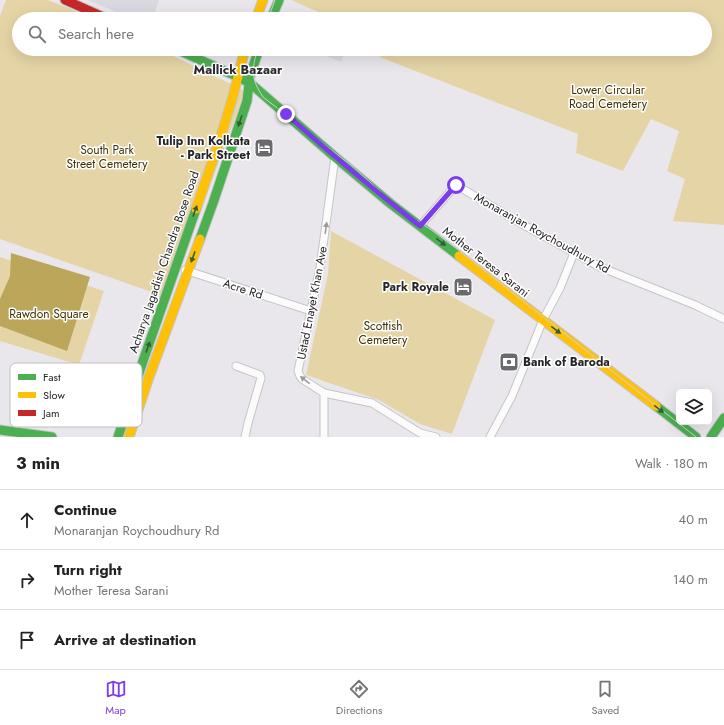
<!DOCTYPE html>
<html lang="en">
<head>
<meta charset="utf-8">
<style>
  :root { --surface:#fff; --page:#f6f6f6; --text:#222; --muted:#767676; --line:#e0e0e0; --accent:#7c3aed }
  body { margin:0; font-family:Jost,sans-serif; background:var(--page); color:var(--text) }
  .controls { position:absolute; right:12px; bottom:12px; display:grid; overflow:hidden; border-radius:6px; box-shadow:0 4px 16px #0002 }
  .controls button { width:36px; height:36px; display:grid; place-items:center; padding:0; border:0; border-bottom:1px solid var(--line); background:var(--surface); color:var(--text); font:20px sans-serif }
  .stop { position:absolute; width:12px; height:12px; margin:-9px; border:3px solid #7c3aed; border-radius:50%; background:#fff }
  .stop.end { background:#7c3aed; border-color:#fff; box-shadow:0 1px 4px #0008 }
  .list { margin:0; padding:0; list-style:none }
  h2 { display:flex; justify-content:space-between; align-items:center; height:52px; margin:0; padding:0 16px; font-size:17px }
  h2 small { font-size:13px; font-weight:400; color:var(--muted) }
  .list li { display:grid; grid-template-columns:26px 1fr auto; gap:12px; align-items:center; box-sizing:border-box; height:60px; padding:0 16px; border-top:1px solid var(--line) }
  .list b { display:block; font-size:15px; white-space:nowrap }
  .list p { margin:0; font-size:13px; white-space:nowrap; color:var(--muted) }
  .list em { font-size:13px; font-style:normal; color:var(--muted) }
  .icon { flex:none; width:22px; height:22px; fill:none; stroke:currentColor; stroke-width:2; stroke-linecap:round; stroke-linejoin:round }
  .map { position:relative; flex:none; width:724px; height:437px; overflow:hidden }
  .search { position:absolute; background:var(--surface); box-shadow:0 4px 16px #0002; left:12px; right:12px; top:12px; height:44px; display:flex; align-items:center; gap:10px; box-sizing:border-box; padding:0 14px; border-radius:22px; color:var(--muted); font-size:15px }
  .sheet { height:232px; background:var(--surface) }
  nav { display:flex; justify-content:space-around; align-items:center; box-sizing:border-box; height:56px; border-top:1px solid var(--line); background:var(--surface); font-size:11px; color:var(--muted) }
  nav a { display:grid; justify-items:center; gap:2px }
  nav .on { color:var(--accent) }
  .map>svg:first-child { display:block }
</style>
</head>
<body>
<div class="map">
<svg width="724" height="437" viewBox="0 0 724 437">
  <rect width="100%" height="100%" fill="#e9e7ec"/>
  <!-- built -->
  <g fill="#dad8e1">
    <polygon points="88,0 159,0 152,19 133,19"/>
    <polygon points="311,49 346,49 341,62 311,50"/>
  </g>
  <!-- green -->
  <g fill="#e5d5a6">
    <polygon points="6,0 48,0 95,19 19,19 19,49 159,49 245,91 169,298 0,239 0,16"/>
    <polygon points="291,0 724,0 724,225 673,221 685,179 667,171 679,131 651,119 623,171 576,153 578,134 382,58 371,49 705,49 705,19 335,19"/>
    <polygon points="331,231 495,320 452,434 420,424 379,400 306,375 328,274"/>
    <polygon points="0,257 104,291 79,365 0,341"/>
  </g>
  <!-- water -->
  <polygon fill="#bba65a" points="11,253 90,277 67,351 0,326 0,299 10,276"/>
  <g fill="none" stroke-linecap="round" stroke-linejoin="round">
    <defs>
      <g id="street">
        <polyline points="420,226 456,185 522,224 600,267 695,305 724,319"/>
        <polyline points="185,270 311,311"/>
        <polyline points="236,366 260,375 261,378 248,423 245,437"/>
        <polyline points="324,393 372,403 420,433 436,437"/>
        <polyline points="324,437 324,393 302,379 300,376 298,371 320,268 335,157"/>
        <polyline points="490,437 512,396 543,320 560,288 574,253"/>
      </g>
      <g id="fast">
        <polyline points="271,19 279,0"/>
        <polyline points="176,49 238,77"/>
        <polyline points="238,77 250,83 335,157 391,204 459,256"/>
        <polyline points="200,239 213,203 247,101 250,76 259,49"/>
        <polyline points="656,406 696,437"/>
        <polyline points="0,430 52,437"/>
        <polyline points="118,437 143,361 196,209"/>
        <polyline points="711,437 724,418"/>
      </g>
      <g id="slow">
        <polyline points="256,19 263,0"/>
        <polyline points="196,209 220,139 233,96 245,49"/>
        <polyline points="459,256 656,406"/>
        <polyline points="129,437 149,377 200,239"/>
      </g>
      <polyline id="jam" points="65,0 108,19"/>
    </defs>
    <!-- street casing -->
    <use href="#street" stroke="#c5c4c7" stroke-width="9"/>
    <!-- fast casing -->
    <use href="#fast" stroke="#c5c4c7" stroke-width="11"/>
    <!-- slow casing -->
    <use href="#slow" stroke="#c5c4c7" stroke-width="11"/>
    <!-- jam casing -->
    <use href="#jam" stroke="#c5c4c7" stroke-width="11"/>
    <!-- street -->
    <use href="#street" stroke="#fcfbfc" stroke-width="7"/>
    <!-- fast -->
    <use href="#fast" stroke="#4caf50" stroke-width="9"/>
    <!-- slow -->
    <use href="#slow" stroke="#ffc107" stroke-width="9"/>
    <!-- jam -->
    <use href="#jam" stroke="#c62828" stroke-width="9"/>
    <!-- tram -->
    <g stroke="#d1d1d2" stroke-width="1">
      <polyline points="268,19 275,0"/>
      <path d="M 258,49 C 251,69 251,79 263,97 L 352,166 L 403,212 L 430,229 L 457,249 L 696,437"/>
    </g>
  </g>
  <!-- one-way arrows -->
  <defs><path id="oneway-solid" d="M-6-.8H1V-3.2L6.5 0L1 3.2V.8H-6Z"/></defs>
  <g fill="#355c37">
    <use href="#oneway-solid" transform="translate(240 121) rotate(109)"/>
    <use href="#oneway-solid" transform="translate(195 211) rotate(-70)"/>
    <use href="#oneway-solid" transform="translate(441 242) rotate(38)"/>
    <use href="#oneway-solid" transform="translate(193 257) rotate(110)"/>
    <use href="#oneway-solid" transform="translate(556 330) rotate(37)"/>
    <use href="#oneway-solid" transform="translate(148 347) rotate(-70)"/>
    <use href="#oneway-solid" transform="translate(659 409) rotate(37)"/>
  </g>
  <g fill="#9c9b9c">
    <use href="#oneway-solid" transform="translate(326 228) rotate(-82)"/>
    <use href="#oneway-solid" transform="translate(305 380) rotate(-143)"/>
  </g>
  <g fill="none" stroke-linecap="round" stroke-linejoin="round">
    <!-- route -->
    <path stroke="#7c3aed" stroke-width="5" d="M 286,114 C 330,153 374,190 420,226 L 456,185"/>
  </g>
  <!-- icons -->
  <defs>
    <symbol id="hotel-square" viewBox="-11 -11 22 22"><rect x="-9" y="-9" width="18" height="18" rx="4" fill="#6a696c" stroke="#fff"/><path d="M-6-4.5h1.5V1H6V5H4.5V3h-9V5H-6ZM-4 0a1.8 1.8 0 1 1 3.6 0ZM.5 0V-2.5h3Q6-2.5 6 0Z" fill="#fff"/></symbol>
    <symbol id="bank-square" viewBox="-11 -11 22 22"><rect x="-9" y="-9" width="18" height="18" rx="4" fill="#6a696c" stroke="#fff"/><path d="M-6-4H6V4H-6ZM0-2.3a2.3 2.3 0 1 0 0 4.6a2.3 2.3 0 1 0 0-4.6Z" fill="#fff"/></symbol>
  </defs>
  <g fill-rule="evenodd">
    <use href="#hotel-square" x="253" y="137" width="22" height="22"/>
    <use href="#hotel-square" x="452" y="276" width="22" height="22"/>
    <use href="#bank-square" x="498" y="351" width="22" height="22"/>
  </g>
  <g text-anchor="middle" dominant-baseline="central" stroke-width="3" stroke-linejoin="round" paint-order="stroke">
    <!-- park labels -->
    <g font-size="12" fill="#3e3205" stroke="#fff">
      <text x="608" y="90">Lower Circular<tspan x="608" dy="14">Road Cemetery</tspan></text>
      <text x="107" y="150">South Park<tspan x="107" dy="14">Street Cemetery</tspan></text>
      <text x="49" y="314">Rawdon Square</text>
      <text x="383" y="326">Scottish<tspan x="383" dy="14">Cemetery</tspan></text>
    </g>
    <!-- poi labels -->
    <g font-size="12" font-weight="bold" fill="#262527" stroke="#fff" text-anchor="end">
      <text x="250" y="141">Tulip Inn Kolkata<tspan x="250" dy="14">- Park Street</tspan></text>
      <text x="449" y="287">Park Royale</text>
      <text x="523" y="362" text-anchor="start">Bank of Baroda</text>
    </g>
    <!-- street labels -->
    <g font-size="12" fill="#262527" stroke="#fff">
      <text transform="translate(542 233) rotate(29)">Monaranjan Roychoudhury Rd</text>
      <text transform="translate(164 262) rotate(-71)">Acharya Jagadish Chandra Bose Road</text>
      <text transform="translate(486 262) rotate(38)">Mother Teresa Sarani</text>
      <text transform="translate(243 289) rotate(18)">Acre Rd</text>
      <text transform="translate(312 303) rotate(-79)">Ustad Enayet Khan Ave</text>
    </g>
    <!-- neighbourhood labels -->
    <g font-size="13" font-weight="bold" fill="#2c2b2f" stroke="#fff">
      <text x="238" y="69">Mallick Bazaar</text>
    </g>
  </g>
  <!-- legend -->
  <rect x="10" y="363" width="132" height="64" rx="6" fill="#fff" stroke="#bebebe" stroke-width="1"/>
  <rect x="18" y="374" width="18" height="6" fill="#4caf50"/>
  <rect x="18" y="392" width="18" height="6" fill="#ffc107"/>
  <rect x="18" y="410" width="18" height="6" fill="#c62828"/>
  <g font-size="11" fill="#262527">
    <text x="43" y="381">Fast</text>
    <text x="43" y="399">Slow</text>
    <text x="43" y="417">Jam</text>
  </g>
</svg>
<div class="controls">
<button><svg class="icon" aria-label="layers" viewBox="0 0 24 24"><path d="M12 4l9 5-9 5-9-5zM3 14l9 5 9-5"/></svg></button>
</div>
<div class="stop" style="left:456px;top:185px"></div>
<div class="stop end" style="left:286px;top:114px"></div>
<div class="search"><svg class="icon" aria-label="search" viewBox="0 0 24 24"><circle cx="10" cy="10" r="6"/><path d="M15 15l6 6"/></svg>Search here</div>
</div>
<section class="sheet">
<h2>3 min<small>Walk · 180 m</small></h2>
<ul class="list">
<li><svg class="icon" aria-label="ahead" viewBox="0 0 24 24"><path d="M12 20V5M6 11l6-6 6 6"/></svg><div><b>Continue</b><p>Monaranjan Roychoudhury Rd</p></div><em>40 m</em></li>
<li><svg class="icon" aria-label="right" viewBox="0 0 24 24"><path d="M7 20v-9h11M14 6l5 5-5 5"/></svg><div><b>Turn right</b><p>Mother Teresa Sarani</p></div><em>140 m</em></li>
<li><svg class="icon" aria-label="arrive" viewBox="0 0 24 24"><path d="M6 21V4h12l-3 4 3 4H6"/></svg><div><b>Arrive at destination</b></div></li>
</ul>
</section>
<nav>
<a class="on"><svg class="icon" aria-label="map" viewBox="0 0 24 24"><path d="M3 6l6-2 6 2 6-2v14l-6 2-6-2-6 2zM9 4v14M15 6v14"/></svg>Map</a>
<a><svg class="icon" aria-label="directions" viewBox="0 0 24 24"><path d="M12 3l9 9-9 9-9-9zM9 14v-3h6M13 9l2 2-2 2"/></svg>Directions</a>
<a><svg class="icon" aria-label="saved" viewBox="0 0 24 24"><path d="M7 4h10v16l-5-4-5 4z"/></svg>Saved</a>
</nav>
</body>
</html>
